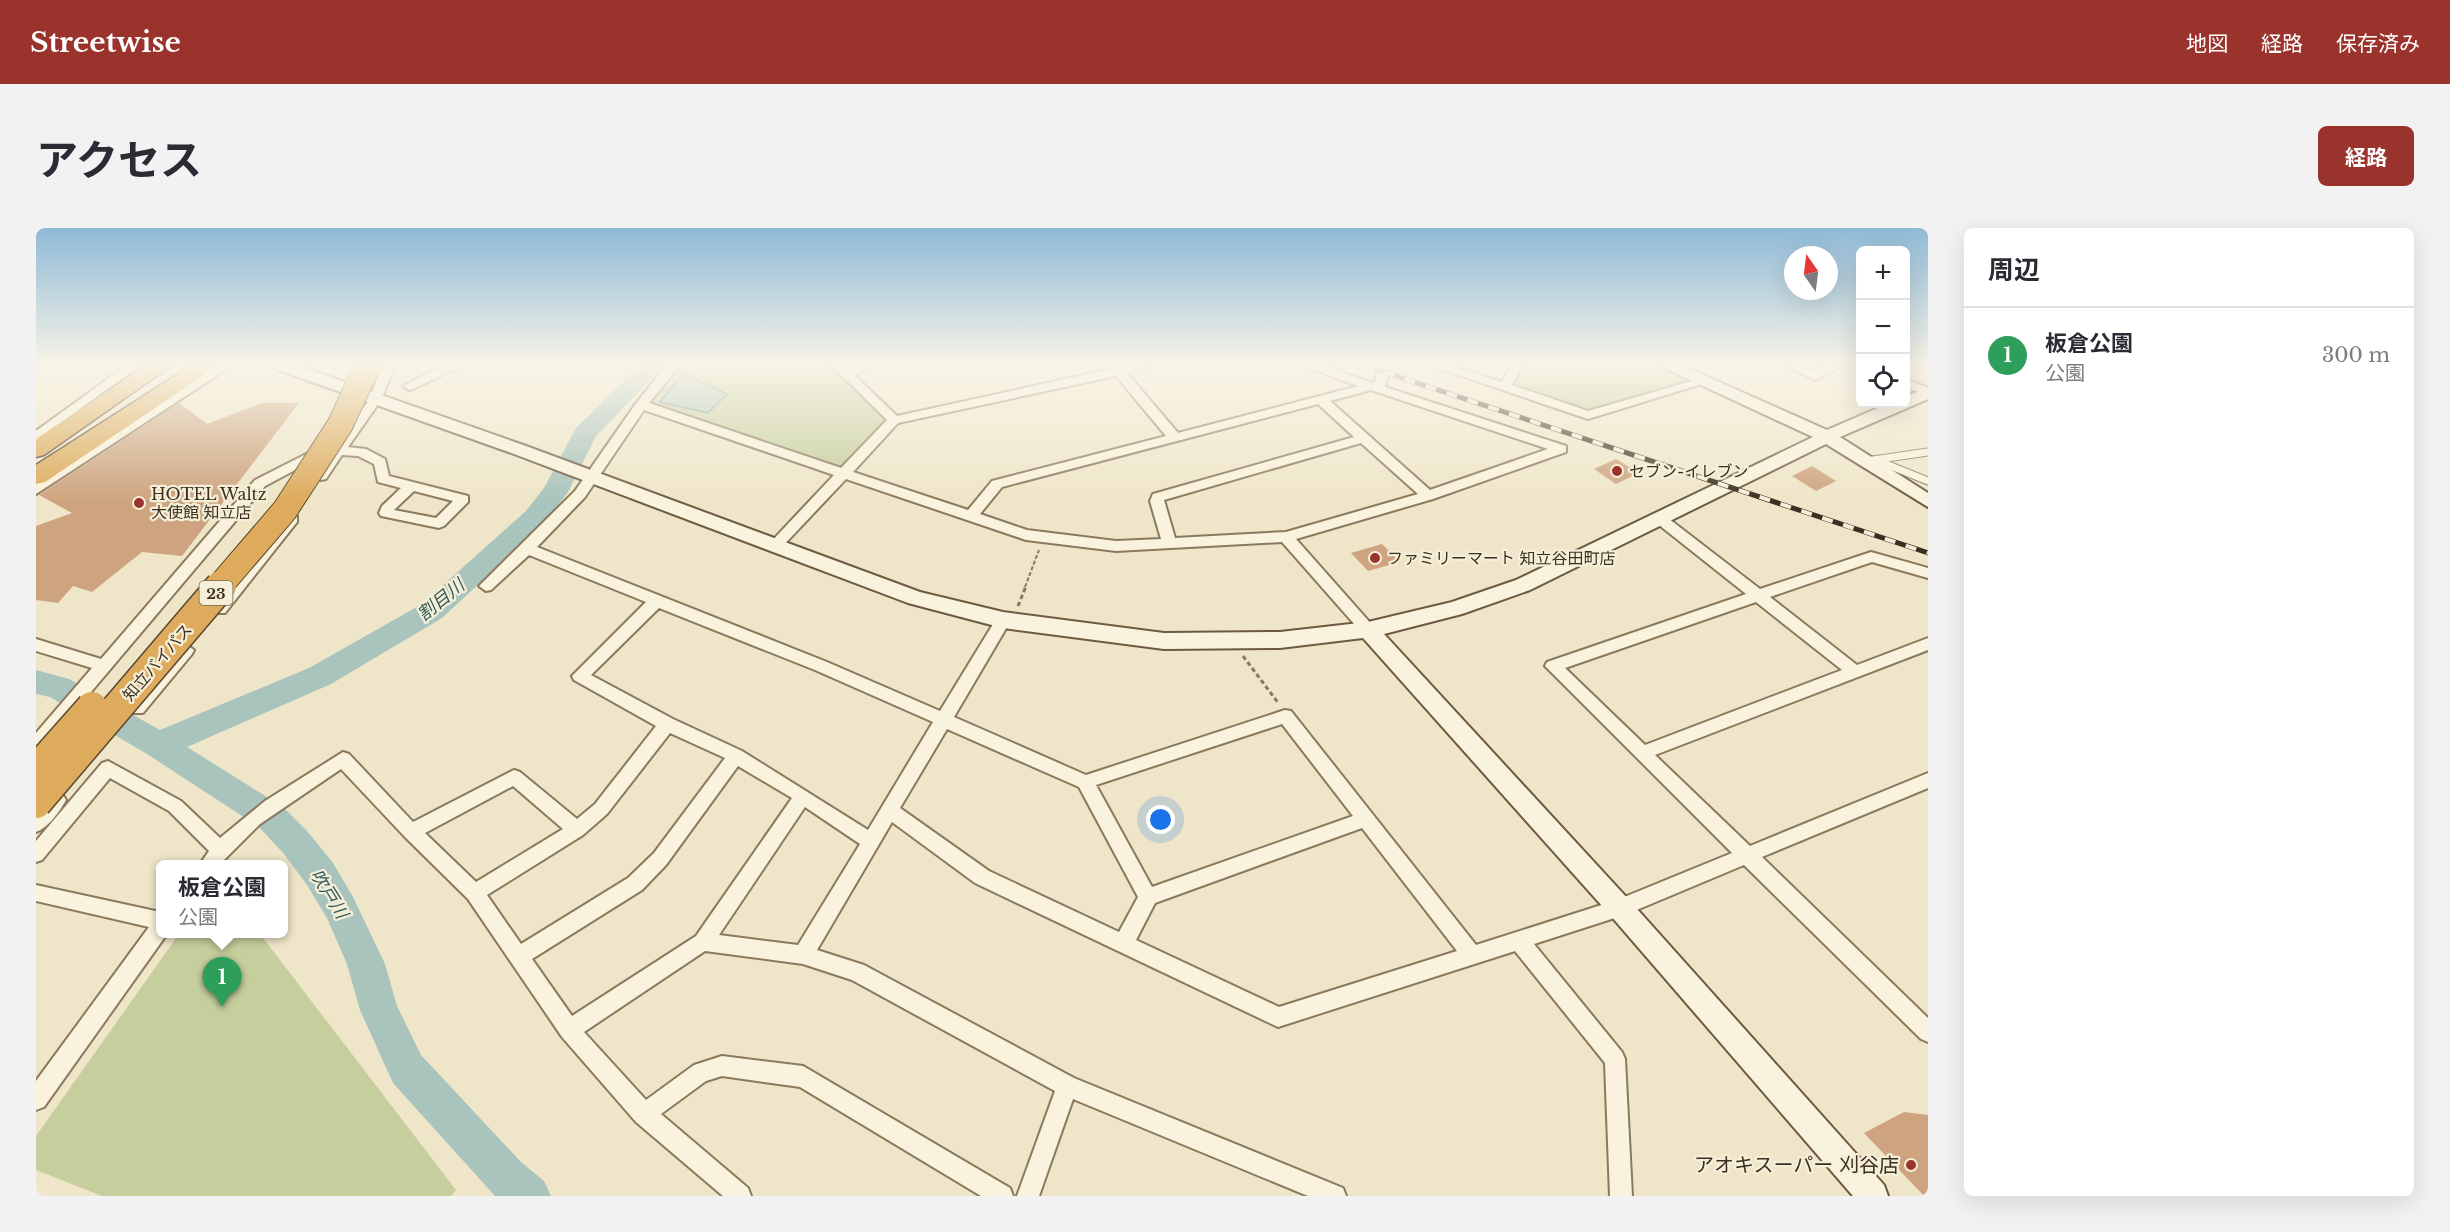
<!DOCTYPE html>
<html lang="ja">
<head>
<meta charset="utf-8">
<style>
  :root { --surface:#fff; --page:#f2f2f3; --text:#2b2b33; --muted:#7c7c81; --line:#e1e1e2; --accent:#9b332d }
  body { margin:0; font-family:"Libre Baskerville","Noto Sans JP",serif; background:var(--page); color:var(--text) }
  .controls { position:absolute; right:18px; top:18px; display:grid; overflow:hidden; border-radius:9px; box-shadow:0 6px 24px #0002 }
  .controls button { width:54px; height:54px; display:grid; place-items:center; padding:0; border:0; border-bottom:2px solid var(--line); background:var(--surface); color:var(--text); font:30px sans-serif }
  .compass { position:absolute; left:1748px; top:18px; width:54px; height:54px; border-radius:50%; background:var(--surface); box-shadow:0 6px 24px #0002; rotate:346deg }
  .you { position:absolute; left:1125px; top:592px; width:21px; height:21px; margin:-15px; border:4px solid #fff; border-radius:50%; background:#1a73e8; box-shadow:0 0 0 9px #1a73e833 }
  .badge { display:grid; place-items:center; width:39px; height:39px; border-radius:50%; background:var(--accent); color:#fff; font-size:20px; font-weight:700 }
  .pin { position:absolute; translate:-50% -50px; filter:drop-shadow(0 2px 3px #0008) }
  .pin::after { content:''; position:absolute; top:32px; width:21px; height:18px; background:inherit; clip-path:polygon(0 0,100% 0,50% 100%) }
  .popup { position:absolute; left:120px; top:632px; width:132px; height:78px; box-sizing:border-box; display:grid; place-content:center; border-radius:9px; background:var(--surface); filter:drop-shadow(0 2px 4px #0005); font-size:20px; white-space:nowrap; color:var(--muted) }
  .popup b { font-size:22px; color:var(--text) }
  .popup::after { content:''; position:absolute; left:50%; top:100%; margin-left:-12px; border:12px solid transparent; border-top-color:var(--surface) }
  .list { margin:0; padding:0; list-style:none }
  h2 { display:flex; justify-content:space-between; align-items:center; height:78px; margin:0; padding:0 24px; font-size:26px }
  h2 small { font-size:20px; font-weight:400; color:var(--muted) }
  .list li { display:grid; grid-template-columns:39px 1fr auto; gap:18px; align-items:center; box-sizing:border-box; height:96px; padding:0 24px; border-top:2px solid var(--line) }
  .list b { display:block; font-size:22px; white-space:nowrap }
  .list p { margin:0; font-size:20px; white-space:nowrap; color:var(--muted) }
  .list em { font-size:20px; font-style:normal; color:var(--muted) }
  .icon { flex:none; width:33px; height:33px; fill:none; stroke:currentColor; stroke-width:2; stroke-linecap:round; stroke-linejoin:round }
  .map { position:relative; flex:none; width:1892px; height:968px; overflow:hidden; border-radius:9px }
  header { display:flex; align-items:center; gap:36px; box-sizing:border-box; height:84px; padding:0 30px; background:var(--accent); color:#fff }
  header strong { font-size:28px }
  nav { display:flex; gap:33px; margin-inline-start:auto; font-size:21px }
  .intro { display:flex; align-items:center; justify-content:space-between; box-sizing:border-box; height:144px; padding:0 36px }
  h1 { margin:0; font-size:42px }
  .button { padding:15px 27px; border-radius:9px; background:var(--accent); color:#fff; font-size:21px; font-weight:700 }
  main { display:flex; gap:36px; padding:0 36px }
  aside { flex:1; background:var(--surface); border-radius:9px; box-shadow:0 6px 24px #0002 }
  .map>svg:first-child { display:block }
</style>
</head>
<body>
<header>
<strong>Streetwise</strong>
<nav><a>地図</a><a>経路</a><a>保存済み</a></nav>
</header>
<div class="intro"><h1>アクセス</h1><a class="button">経路</a></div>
<main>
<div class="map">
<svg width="1892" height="968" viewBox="0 0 1892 968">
  <rect width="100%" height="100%" fill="#efe6c9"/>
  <!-- green -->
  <g fill="#c5ce9c">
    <polygon points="646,137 794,137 849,194 808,236 802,238 617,175 615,173"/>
    <polygon points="1488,137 1622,137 1648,149 1649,155 1553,182 1480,160 1477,156"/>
    <polygon points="143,706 224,706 420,962 415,968 66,968 0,942 0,908"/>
  </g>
  <!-- water -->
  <polygon fill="#a9c3bd" stroke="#70928b" stroke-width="1.5" points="647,145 691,166 672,185 624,174"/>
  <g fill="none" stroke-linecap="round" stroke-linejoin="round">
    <!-- river -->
    <polygon fill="#a9c3bd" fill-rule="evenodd" points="604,137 629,137 560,208 532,264 508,295 406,390 295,456 151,519 247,579 272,604 297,635 317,669 349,736 361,778 385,827 485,934 508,953 515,968 459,968 357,855 324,782 311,736 291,690 271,657 248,626 223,599 111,526 14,469 0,466 0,442 33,451 124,502 273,440 386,376 490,283 508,260 540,200"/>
  </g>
  <!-- building -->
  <g fill="#cda47f">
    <polygon points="143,175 171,196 226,175 263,175 146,328 106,324 56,364 37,358 22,375 0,372 0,298 36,285 3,267"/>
    <polygon points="1580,231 1603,245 1580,256 1558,241"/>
    <polygon points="1776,238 1800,253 1780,263 1756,248"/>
    <polygon points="1346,316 1364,334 1332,343 1315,325"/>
    <polygon points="1868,884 1892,887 1892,968 1888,968 1828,905"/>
  </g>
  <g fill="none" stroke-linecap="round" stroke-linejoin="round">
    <defs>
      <g id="lane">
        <polyline points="1840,232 1892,253"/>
        <polyline points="1830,233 1892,224"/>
      </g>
      <g id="street">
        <polygon points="91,137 105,137 0,213 0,203"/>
        <polygon points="181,137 197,137 0,266 0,256"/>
        <path d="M 347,137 L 359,137 L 345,172 L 312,219 L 330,221 L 349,231 L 353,248 L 432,268 L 432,274 L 408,298 L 403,300 L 345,288 L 343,285 L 346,278 L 365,260 L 342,254 L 338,236 L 322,228 L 306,227 L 290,251 L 285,252 L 278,248 L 333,172 ZM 378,263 L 417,273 L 400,290 L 358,282 Z"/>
        <polygon points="410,137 427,137 377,161 373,162 367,158"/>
        <path d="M 631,137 L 644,137 L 613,175 L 805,240 L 851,192 L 795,137 L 808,137 L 812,140 L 819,137 L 836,137 L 818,147 L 861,188 L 1075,141 L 1072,137 L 1118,137 L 1091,145 L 1142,205 L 1322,158 L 1265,137 L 1284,137 L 1336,155 L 1339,154 L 1343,137 L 1355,137 L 1349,159 L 1530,218 L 1530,224 L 1397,271 L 1260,311 L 1337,398 L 1340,402 L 1332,408 L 1327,406 L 1246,314 L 1080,323 L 990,312 L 810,251 L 743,322 L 733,322 L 731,319 L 733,316 L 798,247 L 608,182 L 549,269 L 501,319 L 791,434 L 904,483 L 962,388 L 972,388 L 975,392 L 918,489 L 1050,547 L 1249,482 L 1255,483 L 1440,717 L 1581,672 L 1696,625 L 1509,438 L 1511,434 L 1710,366 L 1618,293 L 1618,287 L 1628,287 L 1724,361 L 1835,324 L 1892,340 L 1892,350 L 1836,334 L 1734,369 L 1821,437 L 1892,410 L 1892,422 L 1619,527 L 1714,618 L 1892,545 L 1892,560 L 1726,629 L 1892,790 L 1892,814 L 1885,811 L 1708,637 L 1591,686 L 1498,716 L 1586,824 L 1589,831 L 1596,968 L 1574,968 L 1569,835 L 1479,723 L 1242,799 L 939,655 L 856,594 L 781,722 L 828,737 L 1038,850 L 1307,960 L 1310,968 L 1272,968 L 1037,871 L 1003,968 L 981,968 L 1019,863 L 816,752 L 767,736 L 669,723 L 548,804 L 610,872 L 658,837 L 686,828 L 767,838 L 974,960 L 977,968 L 945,968 L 764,859 L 686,848 L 670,853 L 625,886 L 712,960 L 715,968 L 687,968 L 600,894 L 526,809 L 432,671 L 369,609 L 305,541 L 224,596 L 184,636 L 164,636 L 173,623 L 133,583 L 74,550 L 6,632 L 0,634 L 0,613 L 66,535 L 72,533 L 145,573 L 184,610 L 229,573 L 307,524 L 313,526 L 377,594 L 478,542 L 484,544 L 541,591 L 559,576 L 620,498 L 538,452 L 536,448 L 610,374 L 493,327 L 455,362 L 450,363 L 443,358 L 539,263 L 601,174 ZM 1080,148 L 1130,208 L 956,253 L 932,282 L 817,244 L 862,195 ZM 1335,162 L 1512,221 L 1394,262 L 1294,173 ZM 1282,176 L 1318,209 L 1117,266 L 1114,273 L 1125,311 L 1080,313 L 991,302 L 944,286 L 966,259 ZM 1325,215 L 1382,266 L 1250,304 L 1139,310 L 1128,272 ZM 1720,374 L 1806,442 L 1609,517 L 1529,440 ZM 623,380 L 779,442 L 897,494 L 832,602 L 706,523 L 637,491 L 555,447 ZM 1246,496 L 1317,588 L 1116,659 L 1060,557 ZM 911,501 L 1043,559 L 1102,669 L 1083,704 L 953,643 L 864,580 ZM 634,505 L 689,530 L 618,625 L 592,650 L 485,716 L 451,667 L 547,607 L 571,586 ZM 702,538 L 756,570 L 660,708 L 536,788 L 496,731 L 606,662 L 630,637 ZM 477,558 L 527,601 L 440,654 L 389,605 ZM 769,579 L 824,616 L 762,717 L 683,707 ZM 1326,600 L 1421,723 L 1243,779 L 1100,712 L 1119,675 Z"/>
        <polygon points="1393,137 1413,137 1466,154 1475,137 1487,137 1476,157 1552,183 1666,150 1672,154 1552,191"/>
        <polygon points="1749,137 1766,137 1779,143 1793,137 1810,137 1779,152"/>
        <polygon points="1870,151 1892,160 1892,168 1870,159"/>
        <polygon points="286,218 293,222 291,225 229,258 6,522 0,524 0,505 56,440 0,423 0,411 65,431 219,252"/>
        <polygon points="256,286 261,288 261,294 189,385 179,385 176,381 179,377 251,288"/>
        <polygon points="150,416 158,422 156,426 107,485 95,485 93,480 95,475 144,418"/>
        <path d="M 21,565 L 27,567 L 30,572 C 24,583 12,600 0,604 L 0,583 L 15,567 Z"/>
        <polygon points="0,657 124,684 124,706 131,706 8,879 0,882 0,853 113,699 0,673"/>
      </g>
      <polygon id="secondary" points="235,137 260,137 490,218 884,364 967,384 1128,405 1244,404 1332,394 1416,374 1480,352 1777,209 1622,137 1645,137 1791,202 1851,176 1870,176 1870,168 1892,160 1892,171 1804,209 1892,265 1892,279 1790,216 1494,362 1426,386 1348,406 1593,672 1848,957 1852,968 1817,968 1575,688 1327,410 1244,420 1128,421 967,400 872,375 478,226 237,140"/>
      <g id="highway">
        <polygon points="110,137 136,137 8,227 0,229 0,211"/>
        <polygon points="156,137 183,137 9,254 0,256 0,237"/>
      </g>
    </defs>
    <!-- lane casing -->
    <use href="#lane" stroke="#8b795d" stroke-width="9"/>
    <!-- street casing -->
    <use href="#street" stroke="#8b795d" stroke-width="4"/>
    <!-- secondary casing -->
    <use href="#secondary" stroke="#6d5a40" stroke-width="4"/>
    <!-- highway casing -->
    <use href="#highway" stroke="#5a4631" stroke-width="3"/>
    <!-- path-far1 -->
    <polyline stroke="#8b795d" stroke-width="2" stroke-dasharray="4 2" stroke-linecap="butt" points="989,359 1003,322"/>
    <!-- path -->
    <g stroke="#8b795d" stroke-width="3" stroke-dasharray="4.5 3" stroke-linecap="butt">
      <polyline points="982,378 990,358"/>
      <polyline points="1207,428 1243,476"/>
    </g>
    <!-- lane -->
    <use href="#lane" stroke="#f9f2dc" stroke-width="7"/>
    <!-- street -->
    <use href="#street" fill="#f9f2dc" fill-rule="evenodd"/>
    <!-- secondary -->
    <use href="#secondary" fill="#f9f2dc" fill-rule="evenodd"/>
    <!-- highway -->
    <use href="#highway" fill="#ddab5b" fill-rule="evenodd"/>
    <defs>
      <polyline id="rail" points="1327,137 1892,325"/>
    </defs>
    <!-- rail casing -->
    <use href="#rail" stroke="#3c2f21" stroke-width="5"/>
    <!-- rail -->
    <use href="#rail" stroke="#f6efd8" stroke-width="4" stroke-dasharray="11" stroke-linecap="butt"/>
    <defs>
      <polyline id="highway-bridge-far1" points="183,359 249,282 304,197 332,137"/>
      <g id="highway-bridge">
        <polyline points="0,542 56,479"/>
        <polyline points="0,575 185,358"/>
      </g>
    </defs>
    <!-- highway-bridge-far1 casing -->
    <use href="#highway-bridge-far1" stroke="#5a4631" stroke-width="27" stroke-linecap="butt"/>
    <!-- highway-bridge casing -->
    <use href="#highway-bridge" stroke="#5a4631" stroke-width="33" stroke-linecap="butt"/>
    <!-- highway-bridge-far1 -->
    <use href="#highway-bridge-far1" stroke="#ddab5b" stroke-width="25"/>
    <!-- highway-bridge -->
    <use href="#highway-bridge" stroke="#ddab5b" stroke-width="30"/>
  </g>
  <!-- sky -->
  <linearGradient id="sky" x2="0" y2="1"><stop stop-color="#8fbad7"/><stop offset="0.5" stop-color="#f8f4e7"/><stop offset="1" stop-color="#f8f4e7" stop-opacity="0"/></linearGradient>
  <rect width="1892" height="273" fill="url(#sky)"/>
  <!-- markers -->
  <g fill="#9b332d" stroke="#f6efd8" stroke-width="2">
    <circle cx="1581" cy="243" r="6"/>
    <circle cx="103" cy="275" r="6"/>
    <circle cx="1339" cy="330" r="6"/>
    <circle cx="1875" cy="937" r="6"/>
  </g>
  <g text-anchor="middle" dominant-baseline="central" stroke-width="4.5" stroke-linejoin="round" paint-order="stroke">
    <!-- shield labels -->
    <rect fill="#f6efd8" stroke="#746958" stroke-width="1.5" x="163.5" y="353" width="33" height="24" rx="4.5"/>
    <g font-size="15" font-weight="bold" fill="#3c2f21">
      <text x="180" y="365">23</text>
    </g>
    <!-- poi labels -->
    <g font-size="16" fill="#3c2f21" stroke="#f6efd8" text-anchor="start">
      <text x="1593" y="243">セブン-イレブン</text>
      <text x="115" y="266">HOTEL Waltz<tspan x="115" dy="18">大使館 知立店</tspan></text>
      <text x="1351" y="330">ファミリーマート 知立谷田町店</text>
    </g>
    <!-- street labels -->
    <g font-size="16" fill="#3c2f21" stroke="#f6efd8">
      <text transform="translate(121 434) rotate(-49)">知立バイパス</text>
    </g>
    <!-- water labels -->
    <g font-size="18" font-style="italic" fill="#305c5b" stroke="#f6efd8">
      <text transform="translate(405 372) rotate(-39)">割目川</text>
      <text transform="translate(293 666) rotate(58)">吹戸川</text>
    </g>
    <!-- near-poi labels -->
    <g font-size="20" fill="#3c2f21" stroke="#f6efd8" text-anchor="end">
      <text x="1863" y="937">アオキスーパー 刈谷店</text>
    </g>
  </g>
</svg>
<div class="controls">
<button>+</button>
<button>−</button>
<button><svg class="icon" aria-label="locate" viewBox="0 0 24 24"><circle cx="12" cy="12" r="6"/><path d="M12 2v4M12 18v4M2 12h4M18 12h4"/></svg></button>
</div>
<svg class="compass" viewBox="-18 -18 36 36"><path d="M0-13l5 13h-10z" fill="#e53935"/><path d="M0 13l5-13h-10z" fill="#7c7c81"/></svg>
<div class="you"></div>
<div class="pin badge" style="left:186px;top:779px;background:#2e9e5b">1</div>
<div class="popup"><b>板倉公園</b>公園</div>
</div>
<aside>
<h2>周辺<small></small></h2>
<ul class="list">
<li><span class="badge" style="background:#2e9e5b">1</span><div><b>板倉公園</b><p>公園</p></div><em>300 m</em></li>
</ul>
</aside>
</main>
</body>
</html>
